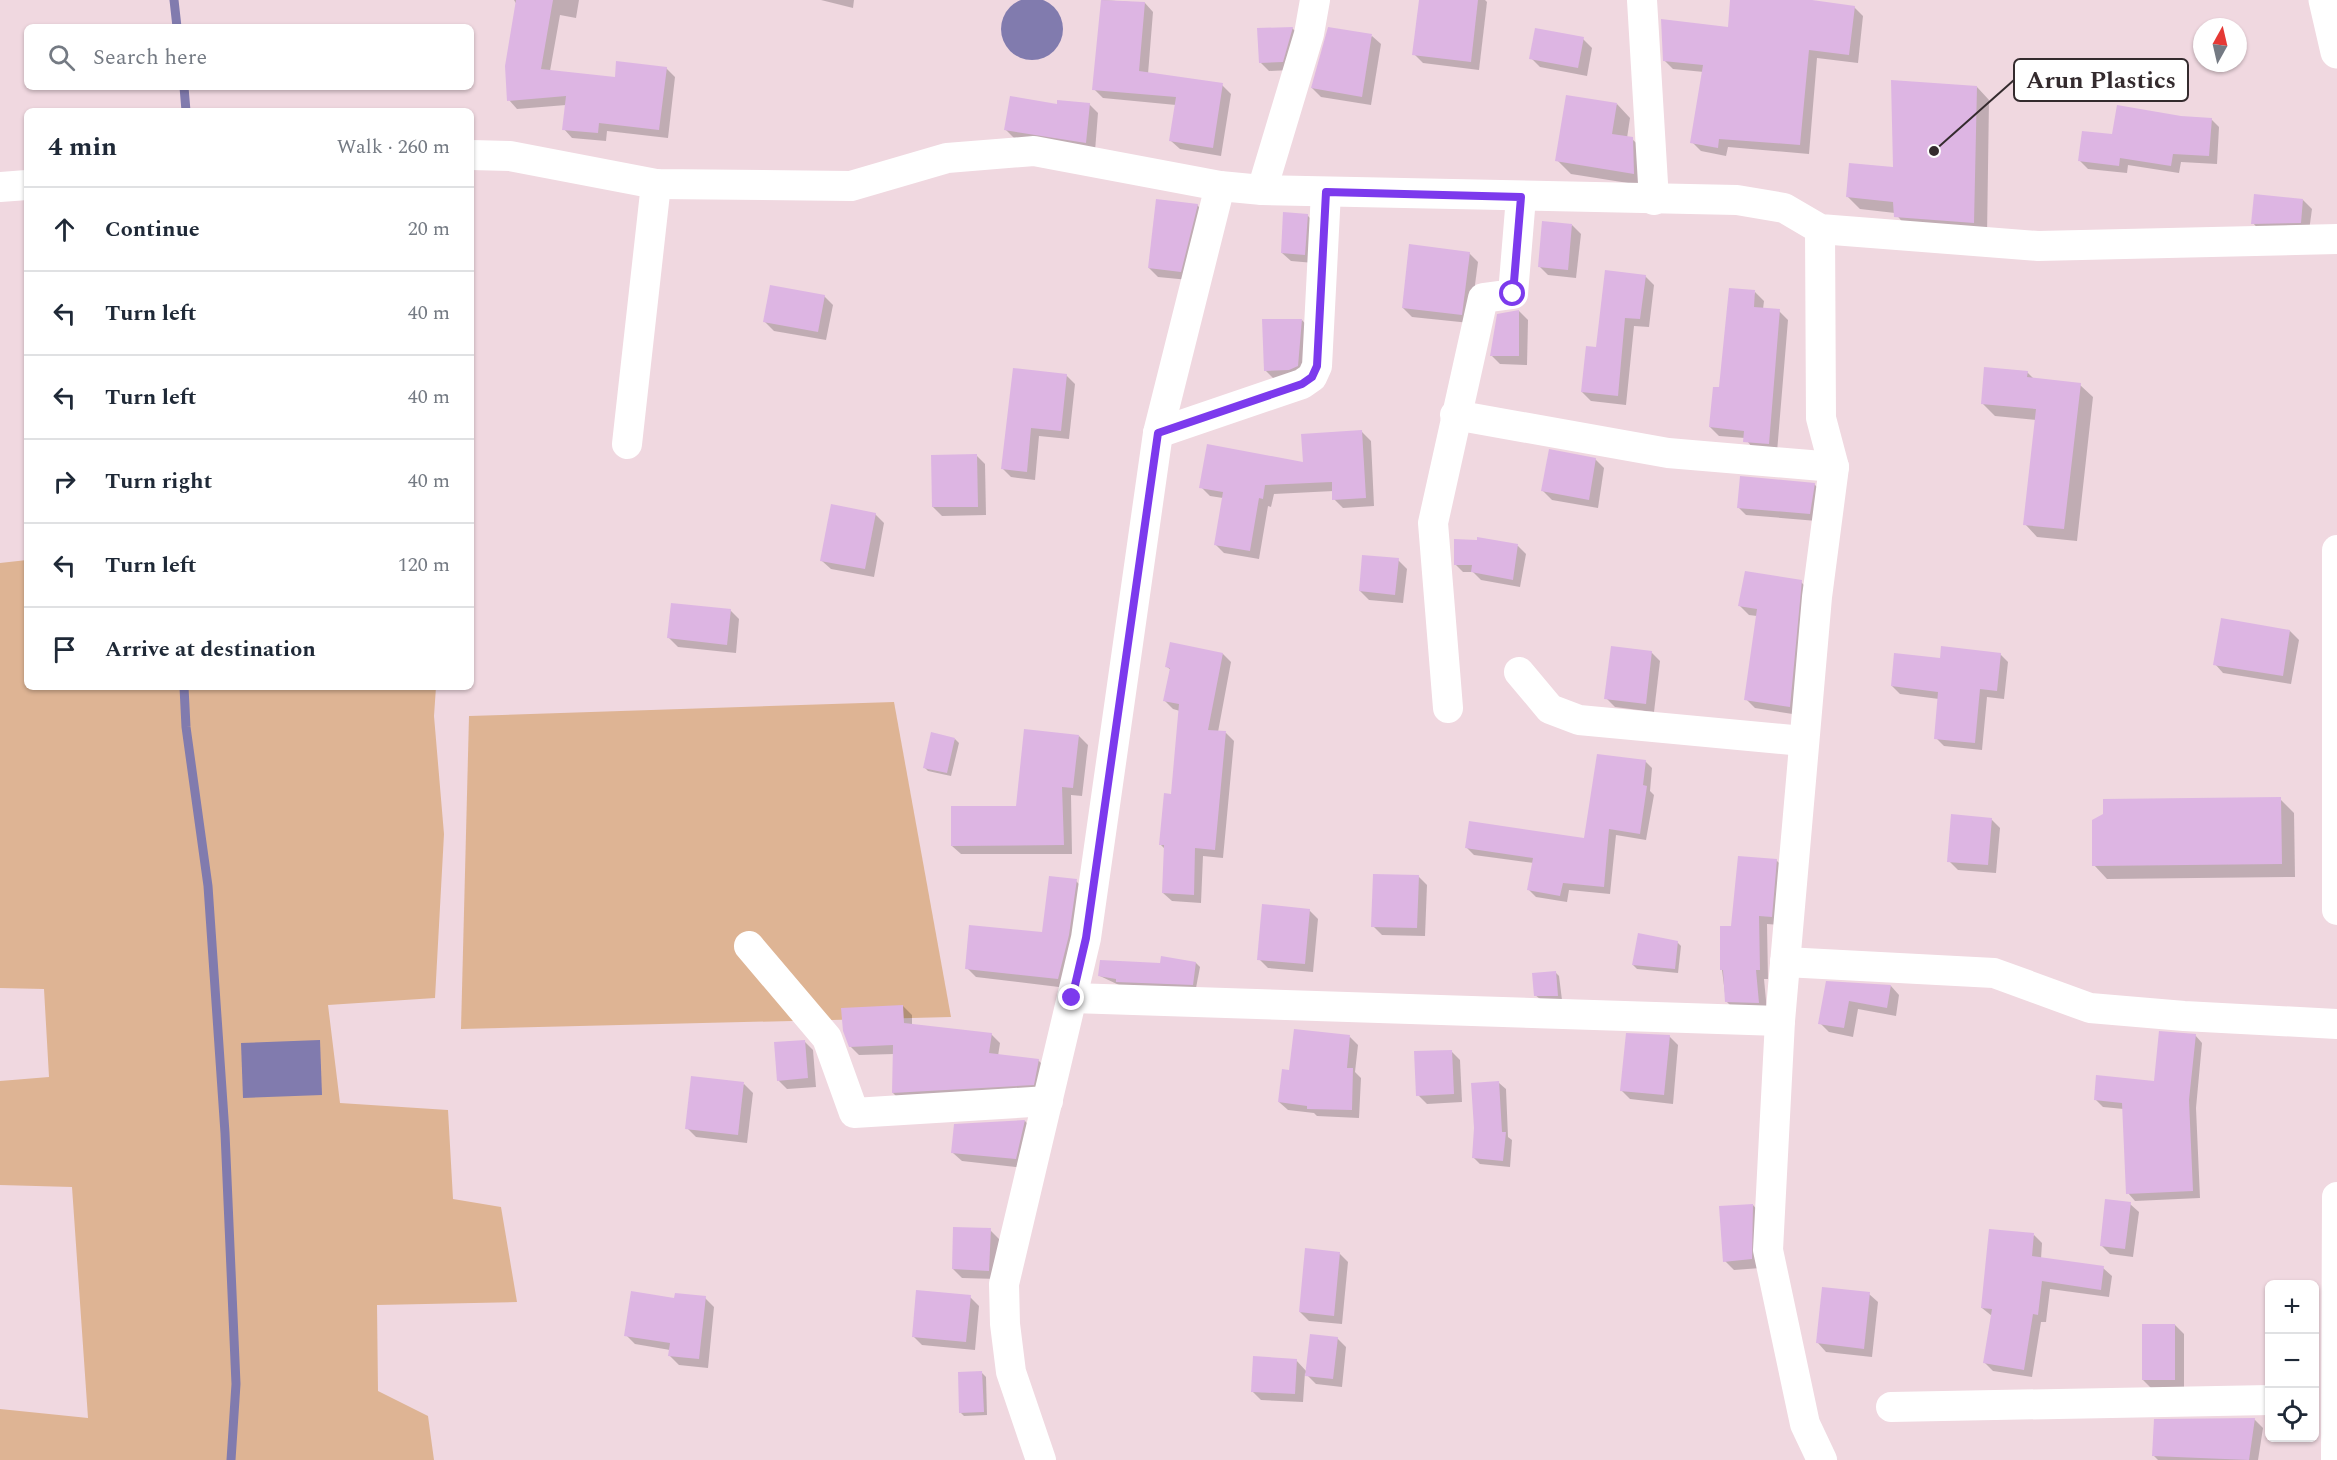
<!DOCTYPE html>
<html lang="en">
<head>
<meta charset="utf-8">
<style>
  :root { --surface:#fff; --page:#f2f2f3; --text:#1f2937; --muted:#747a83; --line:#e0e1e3 }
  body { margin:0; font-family:Spectral,serif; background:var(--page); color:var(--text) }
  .controls { position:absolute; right:18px; bottom:18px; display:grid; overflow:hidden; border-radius:9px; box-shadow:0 2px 4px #0004 }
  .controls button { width:54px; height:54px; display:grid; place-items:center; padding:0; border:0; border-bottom:2px solid var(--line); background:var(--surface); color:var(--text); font:30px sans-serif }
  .compass { position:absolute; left:2193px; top:18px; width:54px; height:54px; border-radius:50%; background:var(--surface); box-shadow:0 2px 4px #0004; rotate:8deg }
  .stop { position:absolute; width:18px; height:18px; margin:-14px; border:4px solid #7c3aed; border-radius:50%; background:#fff }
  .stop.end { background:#7c3aed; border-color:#fff; box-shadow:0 2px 6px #0008 }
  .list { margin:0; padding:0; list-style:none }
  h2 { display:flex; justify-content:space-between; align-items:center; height:78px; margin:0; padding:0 24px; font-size:26px }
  h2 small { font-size:20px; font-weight:400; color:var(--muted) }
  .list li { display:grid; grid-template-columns:39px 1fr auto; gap:18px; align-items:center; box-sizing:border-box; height:84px; padding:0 24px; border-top:2px solid var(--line) }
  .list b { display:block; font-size:22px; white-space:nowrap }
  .list em { font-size:20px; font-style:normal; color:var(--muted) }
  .icon { flex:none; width:33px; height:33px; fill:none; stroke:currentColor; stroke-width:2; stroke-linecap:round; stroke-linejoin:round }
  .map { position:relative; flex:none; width:2337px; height:1460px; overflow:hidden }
  .search { position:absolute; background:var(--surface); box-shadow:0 2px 4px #0004; left:24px; top:24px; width:450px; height:66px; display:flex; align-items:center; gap:15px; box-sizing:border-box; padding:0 21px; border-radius:9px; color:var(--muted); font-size:22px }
  .panel { position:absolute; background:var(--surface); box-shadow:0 2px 4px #0004; left:24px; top:108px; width:450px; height:582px; border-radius:9px }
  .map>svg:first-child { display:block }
</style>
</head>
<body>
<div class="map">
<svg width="2337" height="1460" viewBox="0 0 2337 1460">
  <rect width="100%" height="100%" fill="#f0d8e0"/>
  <!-- green -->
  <g fill="#deb494">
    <polygon points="27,560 27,687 436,687 434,716 444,834 435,998 328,1005 340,1103 448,1110 453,1199 501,1207 517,1302 377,1305 378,1391 428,1416 434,1460 0,1460 0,1409 88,1418 72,1187 0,1185 0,1081 49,1077 44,989 0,988 0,563"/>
    <polygon points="894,702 951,1017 461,1029 469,716"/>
  </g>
  <!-- water -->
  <g fill="#817bae">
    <circle cx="1032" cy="29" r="31"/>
    <polygon points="320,1040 322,1095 243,1098 241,1043"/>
  </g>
  <!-- shadow -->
  <g fill="#0003">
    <polygon points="514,0 579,0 576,18 560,15 550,71 616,79 666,68 675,77 668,138 607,131 606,141 572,138 564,129 566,105 517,109 509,100 517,5"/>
    <polygon points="821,0 854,0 853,8"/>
    <polygon points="1102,0 1145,3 1153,12 1148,74 1222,85 1231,94 1221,156 1180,149 1171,141 1176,105 1103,98 1094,89"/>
    <polygon points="1420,0 1485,0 1487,2 1479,70 1423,63 1414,54"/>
    <polygon points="1731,0 1854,7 1863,16 1858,63 1817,58 1809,154 1728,147 1726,156 1701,151 1692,142 1704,72 1673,69 1664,60 1729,28"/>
    <polygon points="1292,28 1301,37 1291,70 1269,71 1260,62"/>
    <polygon points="1372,36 1381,44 1371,105 1321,97 1312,88"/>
    <polygon points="1583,39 1592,48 1587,76 1540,67 1531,58"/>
    <polygon points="1977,87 1989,100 1987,236 1908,229 1895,213 1860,209 1847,196 1894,169"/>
    <polygon points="1089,104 1098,113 1095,151 1015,139 1006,130 1058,106"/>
    <polygon points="1617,104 1630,118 1627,138 1632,139 1646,152 1647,186 1571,174 1557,160"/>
    <polygon points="2180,117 2211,119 2219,127 2217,164 2181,162 2179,173 2128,165 2127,173 2088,169 2080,161 2113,136"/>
    <polygon points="2303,200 2312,209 2309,231 2261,232 2253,223"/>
    <polygon points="1197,205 1206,214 1189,280 1158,277 1149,268"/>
    <polygon points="1307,215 1316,224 1314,263 1291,261 1282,253"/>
    <polygon points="1572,225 1581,234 1576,278 1548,275 1539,266"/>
    <polygon points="1469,253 1478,262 1470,323 1412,317 1403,308"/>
    <polygon points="1645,276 1654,285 1649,327 1634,326 1626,405 1591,401 1582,392 1597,349"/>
    <polygon points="1755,292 1764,301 1763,309 1779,311 1788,320 1777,452 1754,450 1745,438 1719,436 1710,427 1720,389"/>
    <polygon points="824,296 833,305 826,340 774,331 765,322"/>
    <polygon points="1519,311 1528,320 1527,365 1500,364 1491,355"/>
    <polygon points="1302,320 1310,329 1308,371 1274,379 1265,370"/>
    <polygon points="2027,372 2034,379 2080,385 2093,397 2077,541 2037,537 2025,524 2036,420 1995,416 1983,404"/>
    <polygon points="1066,375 1075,384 1069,439 1039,436 1035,480 1011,477 1003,469"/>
    <polygon points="1362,432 1371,441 1374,506 1343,508 1334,499 1334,491 1274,494 1271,507 1268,506 1259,559 1224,553 1215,544 1223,498 1210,496 1201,487 1304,464"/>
    <polygon points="976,455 985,464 986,515 942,516 933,507"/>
    <polygon points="1595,459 1604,468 1598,508 1552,500 1543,491"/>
    <polygon points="1814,484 1821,491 1817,521 1746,515 1739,508"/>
    <polygon points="875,514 884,523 874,577 831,569 822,561"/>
    <polygon points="1478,539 1518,546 1526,554 1520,587 1481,580 1473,572 1463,572 1455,564"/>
    <polygon points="1398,560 1407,569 1403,603 1369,600 1360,591"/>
    <polygon points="1801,582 1810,591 1799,715 1755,708 1746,699 1757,616 1749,615 1740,606"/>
    <polygon points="730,610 739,619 736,653 678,647 669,638"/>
    <polygon points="2290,631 2299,640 2291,684 2223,673 2215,664"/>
    <polygon points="1651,652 1660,661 1654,712 1615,707 1606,698"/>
    <polygon points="1223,654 1231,662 1218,732 1226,733 1234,741 1223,858 1203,856 1201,903 1172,901 1163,893 1165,849 1160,844 1172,796 1180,711 1173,709 1165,701 1171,670 1167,667"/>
    <polygon points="2000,654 2008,662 2004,699 1987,697 1982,750 1944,746 1936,738 1939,699 1900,694 1892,686 1941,660"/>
    <polygon points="1079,736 1088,745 1082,796 1071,795 1072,854 961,854 952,846 1017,807"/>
    <polygon points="955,739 959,743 951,776 928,771 924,767"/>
    <polygon points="1645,761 1652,768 1650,791 1654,795 1646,840 1616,835 1610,894 1569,890 1567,902 1536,897 1529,890 1534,863 1474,855 1467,848 1586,840"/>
    <polygon points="2280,799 2294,813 2295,877 2107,879 2094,865"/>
    <polygon points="1991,819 2000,828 1996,873 1958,870 1949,861"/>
    <polygon points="1776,860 1785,869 1780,925 1767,924 1768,979 1764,979 1767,1011 1735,1010 1726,1001 1722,970 1733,928"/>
    <polygon points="1418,876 1427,885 1425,936 1382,935 1373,926"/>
    <polygon points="1076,881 1085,890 1067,988 976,977 967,968 1044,934"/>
    <polygon points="1309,910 1318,919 1313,972 1268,968 1259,959"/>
    <polygon points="1677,942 1681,946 1678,973 1637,969 1633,965"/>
    <polygon points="1196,963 1200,967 1196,988 1121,986 1100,976 1161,964"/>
    <polygon points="1555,972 1559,976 1562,1000 1540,999 1535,995"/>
    <polygon points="1828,983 1891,986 1899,995 1896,1016 1858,1009 1853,1037 1829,1032 1820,1023"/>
    <polygon points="903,1006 912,1015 912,1026 991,1034 1000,1043 998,1056 1038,1060 1047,1069 1042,1093 902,1102 893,1093 894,1054 859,1055 850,1046"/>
    <polygon points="2195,1035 2202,1043 2196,1108 2200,1198 2135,1201 2128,1193 2124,1109 2103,1107 2095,1099 2155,1082"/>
    <polygon points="1669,1036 1678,1045 1673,1104 1630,1099 1621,1090"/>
    <polygon points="1350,1037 1358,1045 1355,1072 1361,1078 1359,1118 1317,1116 1314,1113 1288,1110 1279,1102 1290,1072"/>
    <polygon points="804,1041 813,1050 816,1087 787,1089 778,1080"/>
    <polygon points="1452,1052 1460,1060 1462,1102 1427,1104 1418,1095"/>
    <polygon points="1499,1083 1506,1089 1508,1137 1512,1140 1510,1167 1480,1164 1473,1157 1475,1128"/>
    <polygon points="744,1084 753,1093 747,1143 696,1137 687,1128"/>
    <polygon points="1025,1121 1033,1130 1024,1168 962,1161 953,1153"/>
    <polygon points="2130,1204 2139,1212 2133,1257 2110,1254 2101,1245"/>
    <polygon points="1753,1205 1761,1214 1761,1268 1734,1270 1725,1261"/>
    <polygon points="990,1230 999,1239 998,1279 962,1278 953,1269"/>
    <polygon points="2034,1235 2042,1243 2041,1259 2103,1268 2112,1276 2109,1297 2050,1289 2046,1322 2041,1322 2032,1377 1993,1371 1985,1363 1992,1316 1982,1308"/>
    <polygon points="1339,1253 1348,1262 1342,1324 1309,1321 1300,1312"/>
    <polygon points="1869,1294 1878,1302 1872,1357 1826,1352 1818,1343"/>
    <polygon points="970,1297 979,1306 975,1350 922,1345 913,1336"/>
    <polygon points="705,1298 714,1307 708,1368 679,1365 670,1356 670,1350 635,1344 626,1335 675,1299"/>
    <polygon points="2175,1325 2184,1334 2184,1389 2152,1389 2143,1380"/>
    <polygon points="1337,1338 1346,1347 1342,1387 1316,1384 1305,1373 1303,1402 1261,1400 1252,1391 1296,1360 1307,1372"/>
    <polygon points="982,1373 986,1377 987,1415 964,1416 960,1412"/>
    <polygon points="2254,1419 2263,1428 2258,1460 2158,1460 2154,1456"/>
  </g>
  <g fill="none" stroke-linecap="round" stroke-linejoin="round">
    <!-- stream -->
    <g stroke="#817bae" stroke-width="9">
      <polyline points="174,0 177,27"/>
      <polyline points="184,87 186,111"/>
      <polyline points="184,687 186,727 208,886 225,1133 236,1384 231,1460"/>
    </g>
  </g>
  <!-- building -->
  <g fill="#ddb5e3">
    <polygon points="516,0 553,0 541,69 615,77 616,61 667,67 659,130 599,123 598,133 562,130 566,96 507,101 505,66"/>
    <polygon points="1101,0 1145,2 1139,71 1223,83 1213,148 1169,141 1176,97 1092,90"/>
    <polygon points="1419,0 1478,0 1471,62 1412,55"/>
    <polygon points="1730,0 1812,0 1855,6 1849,55 1809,50 1800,145 1719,139 1718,148 1690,143 1703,65 1663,61 1661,19 1728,27"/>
    <polygon points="1293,27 1283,62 1259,63 1257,28"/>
    <polygon points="1328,27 1372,34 1362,97 1311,88"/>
    <polygon points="1535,28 1584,37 1578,68 1529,59"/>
    <polygon points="1891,80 1977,86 1974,223 1894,217 1893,202 1846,197 1849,163 1893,167"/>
    <polygon points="1566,95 1617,103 1612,134 1633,137 1634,174 1555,161"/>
    <polygon points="1010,96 1057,104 1057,100 1090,103 1086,143 1004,130"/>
    <polygon points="2117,105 2181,116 2212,118 2209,156 2173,154 2171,166 2120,158 2119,166 2078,161 2082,131 2112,134"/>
    <polygon points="2254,194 2303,199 2301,223 2251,224"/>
    <polygon points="1156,199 1198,204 1181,272 1148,268"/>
    <polygon points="1283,212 1308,214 1305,255 1281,253"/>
    <polygon points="1542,221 1572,224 1568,270 1538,267"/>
    <polygon points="1409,244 1470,252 1462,315 1402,308"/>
    <polygon points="1605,270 1646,275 1640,319 1625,318 1618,396 1581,392 1586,346 1596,347"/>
    <polygon points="770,285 825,295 818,332 763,322"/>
    <polygon points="1729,288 1755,290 1754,307 1780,309 1769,444 1743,442 1744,431 1709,427 1713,387 1719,387"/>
    <polygon points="1519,310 1519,356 1490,356 1497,314"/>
    <polygon points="1262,319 1302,319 1298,366 1289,370 1264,371"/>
    <polygon points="1984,367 2028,371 2027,377 2081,383 2064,529 2023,525 2036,409 1981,404"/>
    <polygon points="1013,368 1067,374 1061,431 1031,428 1027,472 1001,469"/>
    <polygon points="1362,430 1366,498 1332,500 1332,482 1265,485 1263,499 1259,498 1250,551 1214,545 1223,492 1199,488 1207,444 1303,462 1301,434"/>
    <polygon points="1549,449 1596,458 1589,500 1541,491"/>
    <polygon points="977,454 978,507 932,507 931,455"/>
    <polygon points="1740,476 1815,483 1810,514 1737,508"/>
    <polygon points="831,504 876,513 865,569 820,561"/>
    <polygon points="1477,537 1518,544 1513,580 1471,572 1472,565 1454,565 1454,539 1477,540"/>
    <polygon points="1362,555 1399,558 1395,595 1359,591"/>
    <polygon points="1745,571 1802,580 1790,707 1744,700 1757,609 1738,606"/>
    <polygon points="671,603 731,609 727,645 667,638"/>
    <polygon points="2221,618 2290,630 2283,676 2213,665"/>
    <polygon points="1170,642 1223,653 1208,730 1226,731 1215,850 1195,848 1194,895 1162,893 1164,845 1159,845 1164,793 1171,794 1179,704 1163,701 1170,668 1165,667"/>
    <polygon points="1611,646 1652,651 1646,704 1604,699"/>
    <polygon points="1941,646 2001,653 1997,691 1980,689 1975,743 1934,739 1938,692 1891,686 1894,653 1940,658"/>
    <polygon points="1024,729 1079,735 1073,788 1062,787 1064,845 951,846 951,806 1016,806"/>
    <polygon points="931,732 955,738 947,773 923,768"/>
    <polygon points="1597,754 1646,760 1643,785 1647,786 1640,834 1609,829 1604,887 1563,883 1560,896 1527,890 1533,858 1465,848 1469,821 1584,838"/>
    <polygon points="2281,797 2282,864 2092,866 2092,820 2103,814 2103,799"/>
    <polygon points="1951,814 1992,818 1988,865 1947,862"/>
    <polygon points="1738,856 1777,859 1772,917 1759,916 1760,970 1756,970 1759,1003 1725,1002 1723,970 1720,970 1720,926 1731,926"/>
    <polygon points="1373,874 1419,875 1417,928 1371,927"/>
    <polygon points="1049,876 1077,879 1069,935 1058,979 965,969 969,925 1042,932"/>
    <polygon points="1262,904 1310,909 1305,964 1257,960"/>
    <polygon points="1638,933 1678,941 1675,969 1632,965"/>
    <polygon points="1161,956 1196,962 1193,985 1116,982 1116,979 1098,976 1100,960 1160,963"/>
    <polygon points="1556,971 1558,996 1534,996 1532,973"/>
    <polygon points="1826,981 1891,985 1887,1008 1849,1001 1844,1028 1818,1024"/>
    <polygon points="903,1005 904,1023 992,1033 989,1053 1039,1059 1034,1085 892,1093 893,1045 849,1047 843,1031 841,1008"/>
    <polygon points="1294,1029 1350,1035 1347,1068 1353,1068 1352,1110 1307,1109 1307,1106 1278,1102 1282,1069 1289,1070"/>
    <polygon points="2159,1031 2196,1034 2189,1100 2193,1191 2126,1194 2122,1103 2094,1100 2096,1075 2154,1081"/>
    <polygon points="1626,1033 1670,1035 1664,1095 1620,1091"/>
    <polygon points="805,1040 808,1078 777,1081 774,1042"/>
    <polygon points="1452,1050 1454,1094 1416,1096 1414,1051"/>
    <polygon points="691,1076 744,1082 738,1135 685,1129"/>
    <polygon points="1499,1081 1502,1132 1506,1132 1503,1161 1472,1158 1474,1128 1471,1083"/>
    <polygon points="1025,1120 1016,1159 951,1153 954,1124"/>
    <polygon points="2105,1199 2131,1202 2125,1249 2100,1246"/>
    <polygon points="1753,1204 1752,1259 1723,1262 1719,1206"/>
    <polygon points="953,1227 991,1228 989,1271 952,1269"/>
    <polygon points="1989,1229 2034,1233 2032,1256 2104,1266 2101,1290 2042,1281 2038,1315 2033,1314 2024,1370 1983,1363 1992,1309 1981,1308"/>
    <polygon points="1305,1248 1340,1252 1334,1316 1299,1312"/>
    <polygon points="1822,1287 1870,1292 1864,1349 1816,1343"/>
    <polygon points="916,1290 971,1295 966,1342 912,1337"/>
    <polygon points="631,1291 674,1298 675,1293 706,1296 699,1359 668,1356 670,1343 624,1336"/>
    <rect x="2142" y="1324" width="33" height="56"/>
    <polygon points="1310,1334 1338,1337 1333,1379 1305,1376"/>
    <polygon points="1253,1356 1297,1359 1295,1394 1251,1392"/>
    <polygon points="982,1371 984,1412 959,1413 958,1372"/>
    <polygon points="2255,1418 2249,1460 2152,1456 2154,1419"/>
  </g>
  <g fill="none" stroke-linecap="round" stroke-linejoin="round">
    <!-- street -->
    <g stroke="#fff" stroke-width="30">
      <polyline points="1642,0 1654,200"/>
      <polyline points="471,155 510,156 656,184 851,186 947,158 1034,151 1220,186 1262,190 1737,200 1784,208 1820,229 2038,246 2337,239"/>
      <polyline points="0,187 27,185"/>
      <polyline points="1262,190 1309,34 1315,0"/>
      <polyline points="1820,229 1821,418 1834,467 1817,597 1780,1021 1768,1250 1805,1424 1822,1460"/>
      <polyline points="1455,415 1668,453 1834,467"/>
      <polyline points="1158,433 1302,384 1312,377 1317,366 1326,192"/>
      <polyline points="627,444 656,184"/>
      <polyline points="2337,550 2337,910"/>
      <polyline points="1519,672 1550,709 1579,720 1803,741"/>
      <polyline points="1448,708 1433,523 1483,298 1513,294 1521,197"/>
      <polyline points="749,946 827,1038 854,1113 1048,1101"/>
      <polyline points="1785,962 1994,973 2090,1008 2184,1016 2337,1024"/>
      <polyline points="1072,998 1780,1021"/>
      <polyline points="1891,1407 2270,1400"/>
      <polyline points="1041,1460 1011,1372 1005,1324 1004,1284 1086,938 1158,433 1220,186"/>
      <polyline points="2336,1460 2337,1197"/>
    </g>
    <!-- highway -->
    <polyline stroke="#fff" stroke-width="33" points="2325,0 2337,52"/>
  </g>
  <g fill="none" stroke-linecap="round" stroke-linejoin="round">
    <!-- route -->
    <polyline stroke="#7c3aed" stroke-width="8" points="1072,998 1086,938 1158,433 1302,384 1312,377 1317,366 1326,192 1521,197 1513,294"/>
  </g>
  <!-- callouts -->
  <path fill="none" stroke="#342b2e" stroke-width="2" d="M1934 151L2014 80"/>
  <circle fill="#342b2e" stroke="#fff" stroke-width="2" cx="1934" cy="151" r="6"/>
  <rect fill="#fff" stroke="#342b2e" stroke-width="2" x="2014" y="59" width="174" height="42" rx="6"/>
  <g font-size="24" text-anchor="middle" font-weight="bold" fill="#342b2e">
    <text x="2101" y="88">Arun Plastics</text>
  </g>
</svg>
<div class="controls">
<button>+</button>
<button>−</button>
<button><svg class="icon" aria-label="locate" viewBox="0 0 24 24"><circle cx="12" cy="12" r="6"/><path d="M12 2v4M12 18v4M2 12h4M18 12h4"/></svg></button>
</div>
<svg class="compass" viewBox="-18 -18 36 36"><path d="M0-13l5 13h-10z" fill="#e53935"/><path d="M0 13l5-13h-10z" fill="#747a83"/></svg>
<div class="stop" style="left:1513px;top:294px"></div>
<div class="stop end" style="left:1072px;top:998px"></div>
<div class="search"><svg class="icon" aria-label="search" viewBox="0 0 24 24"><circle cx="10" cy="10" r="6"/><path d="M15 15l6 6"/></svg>Search here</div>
<section class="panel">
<h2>4 min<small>Walk · 260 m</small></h2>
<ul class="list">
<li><svg class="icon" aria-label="ahead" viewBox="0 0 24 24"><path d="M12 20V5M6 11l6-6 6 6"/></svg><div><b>Continue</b></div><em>20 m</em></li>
<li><svg class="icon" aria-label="left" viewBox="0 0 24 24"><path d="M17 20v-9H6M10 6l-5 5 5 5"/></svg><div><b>Turn left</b></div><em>40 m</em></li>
<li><svg class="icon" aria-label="left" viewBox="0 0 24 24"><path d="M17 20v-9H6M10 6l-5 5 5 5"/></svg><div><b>Turn left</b></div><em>40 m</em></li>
<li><svg class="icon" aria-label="right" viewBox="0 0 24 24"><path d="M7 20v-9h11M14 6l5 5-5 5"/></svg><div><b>Turn right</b></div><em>40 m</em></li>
<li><svg class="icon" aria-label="left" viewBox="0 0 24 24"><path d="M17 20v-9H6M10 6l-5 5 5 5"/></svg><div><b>Turn left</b></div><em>120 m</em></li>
<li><svg class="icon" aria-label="arrive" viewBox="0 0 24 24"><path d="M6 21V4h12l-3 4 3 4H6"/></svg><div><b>Arrive at destination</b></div></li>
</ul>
</section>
</div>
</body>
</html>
